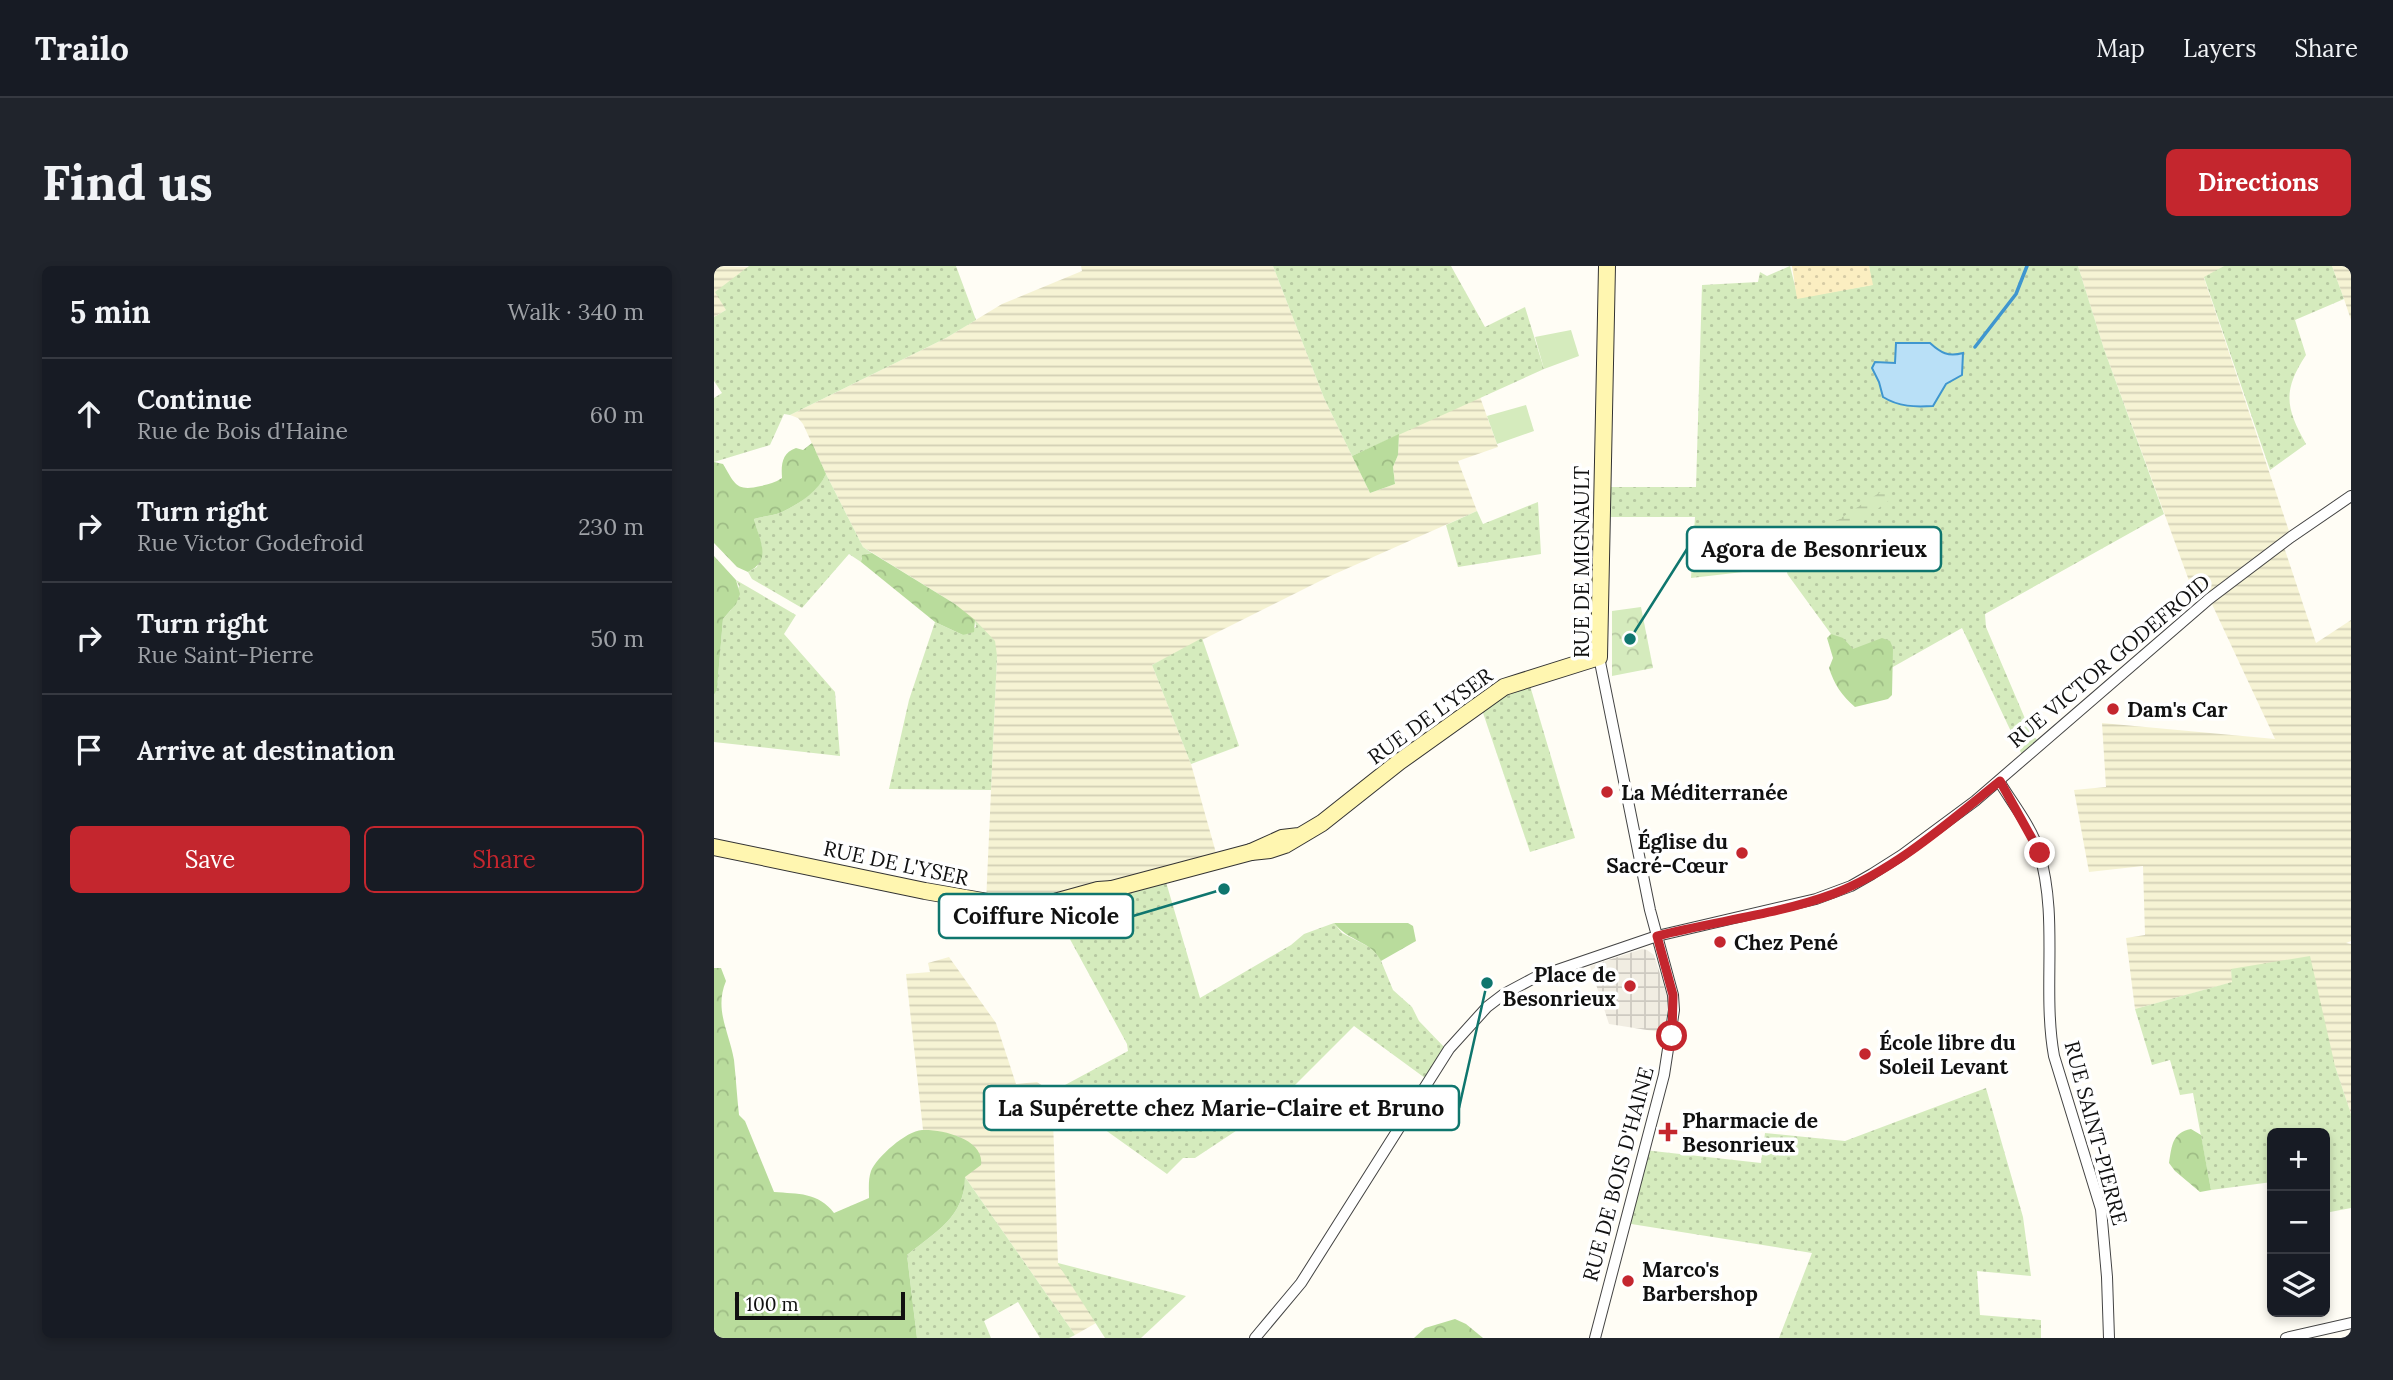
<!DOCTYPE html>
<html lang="en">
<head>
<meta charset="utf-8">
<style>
  :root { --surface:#171b24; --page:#20242c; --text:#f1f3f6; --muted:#9ea1a6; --line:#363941; --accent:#c4262e }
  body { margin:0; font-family:Lora,serif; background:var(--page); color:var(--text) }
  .controls { position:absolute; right:21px; bottom:21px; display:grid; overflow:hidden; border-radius:10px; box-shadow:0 4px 10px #0003 }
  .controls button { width:63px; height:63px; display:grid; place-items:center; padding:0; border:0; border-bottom:2px solid var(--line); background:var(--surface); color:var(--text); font:35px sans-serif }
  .scale { position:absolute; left:21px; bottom:18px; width:170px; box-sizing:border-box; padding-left:7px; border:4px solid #111; border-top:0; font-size:19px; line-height:24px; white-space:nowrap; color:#111; -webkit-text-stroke:5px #fff; paint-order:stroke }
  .stop { position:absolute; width:21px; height:21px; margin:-16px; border:5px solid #c4262e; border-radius:50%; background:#fff }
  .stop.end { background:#c4262e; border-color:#fff; box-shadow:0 2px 7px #0008 }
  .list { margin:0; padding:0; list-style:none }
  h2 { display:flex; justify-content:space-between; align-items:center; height:91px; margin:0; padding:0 28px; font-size:30px }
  h2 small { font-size:23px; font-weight:400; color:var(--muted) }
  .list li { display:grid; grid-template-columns:46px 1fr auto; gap:21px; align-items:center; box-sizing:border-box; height:112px; padding:0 28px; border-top:2px solid var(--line) }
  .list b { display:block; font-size:26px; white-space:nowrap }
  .list p { margin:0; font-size:23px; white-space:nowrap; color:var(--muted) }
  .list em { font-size:23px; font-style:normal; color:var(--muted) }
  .actions { display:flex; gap:14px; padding:21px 28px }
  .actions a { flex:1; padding:16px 0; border:2px solid var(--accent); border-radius:10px; text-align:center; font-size:24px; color:var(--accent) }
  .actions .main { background:var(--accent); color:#fff }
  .icon { flex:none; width:38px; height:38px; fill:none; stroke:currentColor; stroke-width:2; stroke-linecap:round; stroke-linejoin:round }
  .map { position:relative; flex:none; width:1637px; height:1072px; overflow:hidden; border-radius:10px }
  header { display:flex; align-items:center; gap:42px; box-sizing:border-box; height:98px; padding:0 35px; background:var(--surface); border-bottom:2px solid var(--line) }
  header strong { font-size:33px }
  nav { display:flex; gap:38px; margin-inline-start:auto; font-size:24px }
  .intro { display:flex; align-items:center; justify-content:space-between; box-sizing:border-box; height:168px; padding:0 42px }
  h1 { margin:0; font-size:49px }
  .button { padding:18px 32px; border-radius:10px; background:var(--accent); color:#fff; font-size:24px; font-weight:700 }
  main { display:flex; gap:42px; padding:0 42px }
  aside { flex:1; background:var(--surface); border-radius:10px; box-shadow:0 4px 10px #0003 }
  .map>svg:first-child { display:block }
</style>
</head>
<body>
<header>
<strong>Trailo</strong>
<nav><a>Map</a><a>Layers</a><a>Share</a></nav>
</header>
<div class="intro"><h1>Find us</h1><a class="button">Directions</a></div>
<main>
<aside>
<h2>5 min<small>Walk · 340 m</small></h2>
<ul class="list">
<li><svg class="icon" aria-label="ahead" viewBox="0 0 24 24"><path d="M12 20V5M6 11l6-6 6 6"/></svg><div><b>Continue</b><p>Rue de Bois d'Haine</p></div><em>60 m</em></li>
<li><svg class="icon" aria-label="right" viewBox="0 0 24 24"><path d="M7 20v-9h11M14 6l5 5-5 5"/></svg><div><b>Turn right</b><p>Rue Victor Godefroid</p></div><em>230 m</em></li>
<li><svg class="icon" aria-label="right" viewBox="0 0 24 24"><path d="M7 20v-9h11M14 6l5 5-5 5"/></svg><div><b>Turn right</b><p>Rue Saint-Pierre</p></div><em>50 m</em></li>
<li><svg class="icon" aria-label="arrive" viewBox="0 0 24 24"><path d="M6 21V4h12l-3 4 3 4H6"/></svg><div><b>Arrive at destination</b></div></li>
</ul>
<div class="actions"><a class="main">Save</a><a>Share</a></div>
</aside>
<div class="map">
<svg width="1637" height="1072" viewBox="0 0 1637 1072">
  <defs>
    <pattern id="farmland-rules" width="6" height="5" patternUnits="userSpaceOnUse" patternTransform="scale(1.75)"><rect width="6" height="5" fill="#f6f3d4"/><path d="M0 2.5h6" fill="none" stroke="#d2cfb5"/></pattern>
    <pattern id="grass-dots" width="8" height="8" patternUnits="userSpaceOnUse" patternTransform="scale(1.75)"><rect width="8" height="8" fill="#d5ebbd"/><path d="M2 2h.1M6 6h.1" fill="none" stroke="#b6c8a1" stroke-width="1.8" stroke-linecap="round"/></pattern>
    <pattern id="forest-crowns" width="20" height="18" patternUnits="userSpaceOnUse" patternTransform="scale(1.75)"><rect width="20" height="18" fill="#b9dc9c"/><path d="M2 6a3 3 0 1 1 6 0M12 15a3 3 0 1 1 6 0" fill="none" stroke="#9ebc85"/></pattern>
    <pattern id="wetland-marsh" width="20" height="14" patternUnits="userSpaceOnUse" patternTransform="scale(1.75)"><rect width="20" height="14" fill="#d5ebbd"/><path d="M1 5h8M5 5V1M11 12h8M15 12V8" fill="none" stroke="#b6c8a1"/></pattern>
    <pattern id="sand-dots" width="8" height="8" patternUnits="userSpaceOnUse" patternTransform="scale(1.75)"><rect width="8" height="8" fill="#fbeec1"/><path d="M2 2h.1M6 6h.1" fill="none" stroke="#d6cba5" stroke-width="1.8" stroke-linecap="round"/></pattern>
    <pattern id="park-crowns" width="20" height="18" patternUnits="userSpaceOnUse" patternTransform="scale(1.75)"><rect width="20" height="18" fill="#d5ebbd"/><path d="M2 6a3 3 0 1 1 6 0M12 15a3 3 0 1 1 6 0" fill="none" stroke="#b6c8a1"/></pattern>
    <pattern id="plaza-grid" width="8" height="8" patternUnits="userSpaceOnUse" patternTransform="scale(1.75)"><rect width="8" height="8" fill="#f1ede2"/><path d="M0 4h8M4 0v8" fill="none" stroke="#cecac1"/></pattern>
  </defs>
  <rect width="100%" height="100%" fill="#fffdf5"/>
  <!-- farmland -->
  <g fill="url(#farmland-rules)">
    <polygon points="0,0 36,1 12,44 0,51"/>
    <polygon points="367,0 559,0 610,132 656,227 681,218 679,201 684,189 685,168 766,131 784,181 744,195 763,245 614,311 438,399 477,498 504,594 368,628 272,637 283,390 273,367 241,338 149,281 112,208 89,158 84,152 76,149 232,72 288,38 368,5"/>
    <polygon points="1364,0 1510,0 1490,12 1577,271 1569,278 1602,377 1637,354 1637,675 1632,677 1637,678 1637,848 1621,800 1517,703 1519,716 1421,743 1412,672 1431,669 1429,600 1375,606 1360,524 1392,521 1388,457 1561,473 1496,334 1485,342 1390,83"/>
    <polygon points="1618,0 1637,0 1637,54 1630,33"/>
    <polygon points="235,691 282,757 302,818 323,816 338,826 344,997 382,1057 361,1069 251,911 246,871 209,864 192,708 216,706 214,697"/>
  </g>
  <!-- grass -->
  <g fill="url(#grass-dots)">
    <polygon points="35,0 242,0 262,54 232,72 76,149 70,148 56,179 0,196 0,132 8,127 0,115 0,51 12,44 1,26"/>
    <polygon points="559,0 737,0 771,61 811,41 830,103 638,190 610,132"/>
    <polygon points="1076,0 1084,32 1158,19 1155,0 1364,0 1390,83 1450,248 1271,348 1272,361 1318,469 1327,477 1310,493 1248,362 1147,419 1117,368 1074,309 1071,299 1064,302 977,312 981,251 893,251 893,221 982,221 988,19 1044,16 1046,6 1053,10"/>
    <path d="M 1510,0 L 1618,0 L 1630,33 L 1581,54 L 1592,89 C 1568,125 1572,143 1592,178 L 1556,204 L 1490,11 Z"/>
    <path d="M 112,208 L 149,281 L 158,287 L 152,288 L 147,292 L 147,296 L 135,288 L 88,342 L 38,313 L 34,306 L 43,301 L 48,281 L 40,253 C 49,250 60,250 68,246 C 85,238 104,225 112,208 Z"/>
    <polygon points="824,236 827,288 744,301 732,259 763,245 769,258"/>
    <polygon points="22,314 82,349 70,368 121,426 126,490 0,476 0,429 3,422 9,353 17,344 25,320"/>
    <polygon points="261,354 281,375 283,390 277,524 175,523 195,434 221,356 249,369 262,361"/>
    <polygon points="488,372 525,480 477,498 438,399"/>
    <polygon points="814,413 861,572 816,586 766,438"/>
    <polygon points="452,616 486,732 577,679 590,668 620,657 628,667 663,685 679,724 698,741 705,755 731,782 711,812 640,760 561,839 481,892 469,892 453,908 338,826 414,785 413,778 339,642"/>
    <polygon points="1596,690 1621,800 1637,848 1637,942 1611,947 1611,867 1558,867 1558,916 1497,924 1479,827 1466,829 1456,794 1438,799 1421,743 1518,716 1517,703"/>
    <polygon points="1272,822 1309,951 1317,1010 1263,1005 1266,1049 1327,1054 1327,1072 1065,1072 1098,987 911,957 930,884 1047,897 1051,867 1131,875"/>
    <path d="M 251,911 L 361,1069 L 355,1072 L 326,1072 L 304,1036 L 270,1055 L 277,1072 L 203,1072 L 193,989 C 221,966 251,951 251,911 Z"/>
    <polygon points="344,998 344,997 472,1030 427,1072 391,1072"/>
  </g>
  <!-- forest -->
  <g fill="url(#forest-crowns)">
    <polygon points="685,168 684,189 679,201 681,218 656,227 638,190"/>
    <path d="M 98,177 L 112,208 C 104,226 85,238 68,246 C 60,250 49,250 40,253 C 45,273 59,294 34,306 L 23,301 L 0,277 L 0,196 L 9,198 C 21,218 22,226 47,220 C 54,218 61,217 68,212 C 67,198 68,187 82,182 L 89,184 Z"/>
    <polygon points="158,287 241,338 261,354 260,366 249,369 221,356 147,296 148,289"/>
    <polygon points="0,290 22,314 26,328 22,338 9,353 3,423 0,429"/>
    <path d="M 1117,368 L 1129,372 L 1139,383 L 1168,372 L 1176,375 L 1179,382 L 1178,429 L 1174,433 L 1141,441 C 1128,430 1120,418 1115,402 L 1119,392 L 1113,372 Z"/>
    <path d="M 620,657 L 694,657 L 699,660 L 702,675 L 667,695 C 658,675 635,676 620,657 Z"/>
    <path d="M 0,702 L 7,702 L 12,715 C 0,744 15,765 20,794 C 22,813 23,831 25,849 L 31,855 L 60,926 C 84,928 104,926 120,947 L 155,932 C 155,923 154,914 157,905 C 163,891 192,865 208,864 C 228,863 271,873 267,899 L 251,911 C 251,951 221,966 193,989 L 203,1072 L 0,1072 Z"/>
    <path d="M 1477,863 L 1487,869 L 1497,924 L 1486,926 L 1461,905 L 1455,897 C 1458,879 1458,867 1477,863 Z"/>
    <polygon points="741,1053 752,1058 769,1072 700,1072 711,1062"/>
  </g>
  <!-- wetland -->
  <polygon fill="url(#wetland-marsh)" points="1168,225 1178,228 1177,233 1074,309 1071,299 1064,302 1065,293"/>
  <!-- sand -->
  <polygon fill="url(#sand-dots)" points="1078,0 1155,0 1159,19 1083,33"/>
  <!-- park -->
  <polygon fill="url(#park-crowns)" points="927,341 939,402 898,410 898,345"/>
  <!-- garden -->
  <g fill="#d5ebbd">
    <polygon points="857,64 865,90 830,103 821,71"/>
    <polygon points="812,139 820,165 783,178 773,150"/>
  </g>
  <!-- plaza -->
  <polygon fill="url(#plaza-grid)" points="928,683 933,684 940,689 954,733 952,767 895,758 876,700"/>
  <!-- water -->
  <path fill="#b9e0f7" stroke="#3f96cf" stroke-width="2" d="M 1182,77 L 1216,77 C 1227,87 1234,91 1249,87 L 1248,109 L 1232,118 L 1219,140 C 1201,141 1185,141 1169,131 L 1165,116 L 1158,102 L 1161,96 L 1181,97 Z"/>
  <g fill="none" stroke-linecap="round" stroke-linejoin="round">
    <!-- stream -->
    <polyline stroke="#3f96cf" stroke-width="3.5" points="1261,81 1302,28 1313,0"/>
    <defs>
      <g id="street">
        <path d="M 1285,515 C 1298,537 1318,561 1325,586 C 1345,652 1328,723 1340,790 L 1387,943 L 1393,1011 L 1395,1072"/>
        <polyline points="541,1072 587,1017 735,783 773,741 790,728 820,712 943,670 1102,633 1137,620 1158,608 1188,589 1261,535 1495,333 1577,271 1637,230"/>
        <polyline points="881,1072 950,809 960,744 959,729 936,644 885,391"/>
        <polyline points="1572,1072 1637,1057"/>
      </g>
      <g id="secondary">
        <polyline points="585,570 568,572 537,586 556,584 571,579 608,557 685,496 790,421 885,391 893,0"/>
        <polyline points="0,581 211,625 297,640 337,637 384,624 398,623 386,629 357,633"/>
        <polyline points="398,623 537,586"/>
      </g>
    </defs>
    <!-- street casing -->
    <use href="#street" stroke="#444" stroke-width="12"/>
    <!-- secondary casing -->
    <use href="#secondary" stroke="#333" stroke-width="18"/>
    <!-- street -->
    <use href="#street" stroke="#fff" stroke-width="10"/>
    <!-- secondary -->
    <use href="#secondary" stroke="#fff6b0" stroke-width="16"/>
  </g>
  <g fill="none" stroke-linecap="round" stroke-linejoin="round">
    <!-- route -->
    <path stroke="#c4262e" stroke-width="9" d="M 958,770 L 959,729 L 943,670 C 1001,655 1062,649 1119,628 C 1181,604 1235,556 1286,515 L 1326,587"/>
  </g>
  <!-- markers -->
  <g fill="#c4262e" stroke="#fff" stroke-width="2.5">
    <circle cx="1399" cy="443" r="7"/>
    <circle cx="893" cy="526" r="7"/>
    <circle cx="1028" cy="587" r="7"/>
    <circle cx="1006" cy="676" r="7"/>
    <circle cx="916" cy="720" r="7"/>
    <circle cx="1151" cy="788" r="7"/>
    <path d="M950.5 855.5h7v7h7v7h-7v7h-7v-7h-7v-7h7z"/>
    <circle cx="914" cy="1015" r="7"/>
  </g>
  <g text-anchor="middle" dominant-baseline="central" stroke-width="7" stroke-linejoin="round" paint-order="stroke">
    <!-- street labels -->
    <g font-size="21" fill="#111" stroke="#fff">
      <text transform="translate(867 296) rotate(-90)">RUE DE MIGNAULT</text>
      <text transform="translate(1395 395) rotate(-40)">RUE VICTOR GODEFROID</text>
      <text transform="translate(716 450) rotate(-36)">RUE DE L'YSER</text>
      <text transform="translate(182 597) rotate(12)">RUE DE L'YSER</text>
      <text transform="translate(1382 867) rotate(75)">RUE SAINT-PIERRE</text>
      <text transform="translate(904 908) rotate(-75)">RUE DE BOIS D'HAINE</text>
    </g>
    <!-- poi labels -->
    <g font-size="21" font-weight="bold" fill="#111" stroke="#fff" text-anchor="start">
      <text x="1413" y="443">Dam's Car</text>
      <text x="907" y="526">La Méditerranée</text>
      <text x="1014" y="575" text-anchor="end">Église du<tspan x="1014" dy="24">Sacré-Cœur</tspan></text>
      <text x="1020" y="676">Chez Pené</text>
      <text x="902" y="708" text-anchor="end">Place de<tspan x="902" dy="24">Besonrieux</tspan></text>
      <text x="1165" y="776">École libre du<tspan x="1165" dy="24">Soleil Levant</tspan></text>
      <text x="968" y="854">Pharmacie de<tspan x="968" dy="24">Besonrieux</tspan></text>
      <text x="928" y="1003">Marco's<tspan x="928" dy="24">Barbershop</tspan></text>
    </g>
  </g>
  <!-- callouts -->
  <path fill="none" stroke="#0f766e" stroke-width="2.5" d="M916 373L973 283M510 623L419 650M773 717L745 842"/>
  <g fill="#0f766e" stroke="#fff" stroke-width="2.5">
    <circle cx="916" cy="373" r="7"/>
    <circle cx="510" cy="623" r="7"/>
    <circle cx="773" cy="717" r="7"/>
  </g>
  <g fill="#fff" stroke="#0f766e" stroke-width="2.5">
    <rect x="973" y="261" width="254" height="44" rx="7"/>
    <rect x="225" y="628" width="194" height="44" rx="7"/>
    <rect x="270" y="820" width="475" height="44" rx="7"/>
  </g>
  <g font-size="23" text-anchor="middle" font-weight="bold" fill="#111">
    <text x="1100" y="291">Agora de Besonrieux</text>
    <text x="322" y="658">Coiffure Nicole</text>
    <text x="507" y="850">La Supérette chez Marie-Claire et Bruno</text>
  </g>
</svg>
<div class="controls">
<button>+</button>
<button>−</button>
<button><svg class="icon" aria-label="layers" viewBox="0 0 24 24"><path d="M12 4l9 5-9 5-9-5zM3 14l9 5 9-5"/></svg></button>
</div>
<div class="scale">100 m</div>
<div class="stop" style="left:958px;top:770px"></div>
<div class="stop end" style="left:1326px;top:587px"></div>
</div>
</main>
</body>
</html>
